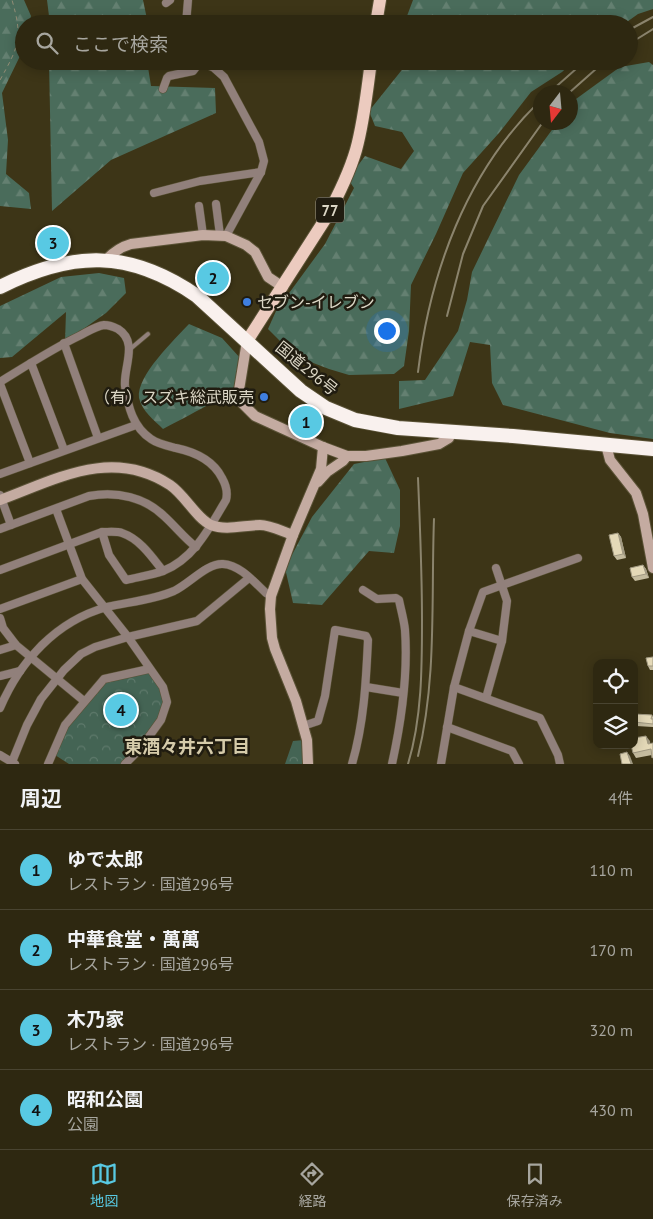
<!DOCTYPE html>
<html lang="ja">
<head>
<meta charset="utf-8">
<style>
  :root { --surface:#2e2811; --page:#36301a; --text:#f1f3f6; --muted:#a7a69f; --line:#494431; --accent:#58c9e3 }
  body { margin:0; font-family:"PT Sans","Noto Sans JP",sans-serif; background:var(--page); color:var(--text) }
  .controls { position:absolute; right:15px; bottom:15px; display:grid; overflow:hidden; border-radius:10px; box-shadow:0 2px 12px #0003 }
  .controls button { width:45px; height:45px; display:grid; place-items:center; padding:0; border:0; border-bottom:1px solid var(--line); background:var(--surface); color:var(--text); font:25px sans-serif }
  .compass { position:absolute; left:533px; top:85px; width:45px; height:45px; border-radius:50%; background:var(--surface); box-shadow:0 2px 12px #0003; rotate:196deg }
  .you { position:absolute; left:386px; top:330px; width:18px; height:18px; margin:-12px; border:4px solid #fff; border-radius:50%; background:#1a73e8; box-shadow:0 0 0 8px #1a73e833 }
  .badge { display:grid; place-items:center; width:32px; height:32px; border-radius:50%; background:var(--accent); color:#111; font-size:16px; font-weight:700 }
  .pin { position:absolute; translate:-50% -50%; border:2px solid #fff; box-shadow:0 1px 5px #0006 }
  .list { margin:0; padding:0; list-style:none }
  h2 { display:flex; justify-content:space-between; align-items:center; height:65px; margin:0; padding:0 20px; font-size:21px }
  h2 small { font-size:16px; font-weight:400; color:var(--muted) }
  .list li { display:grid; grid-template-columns:32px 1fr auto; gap:15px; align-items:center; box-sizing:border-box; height:80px; padding:0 20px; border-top:1px solid var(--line) }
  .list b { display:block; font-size:19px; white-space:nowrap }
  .list p { margin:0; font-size:16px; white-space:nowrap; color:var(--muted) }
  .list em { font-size:16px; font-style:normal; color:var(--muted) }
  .icon { flex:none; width:28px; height:28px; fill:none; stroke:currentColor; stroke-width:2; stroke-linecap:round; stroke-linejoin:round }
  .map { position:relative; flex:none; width:653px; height:764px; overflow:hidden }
  .search { position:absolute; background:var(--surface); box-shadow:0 2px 12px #0003; left:15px; right:15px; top:15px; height:55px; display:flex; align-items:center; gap:12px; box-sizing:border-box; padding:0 18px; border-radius:28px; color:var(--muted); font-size:19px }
  .sheet { height:385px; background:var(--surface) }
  nav { display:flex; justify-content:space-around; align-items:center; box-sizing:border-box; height:70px; border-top:1px solid var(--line); background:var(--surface); font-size:14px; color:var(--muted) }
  nav a { display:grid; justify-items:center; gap:2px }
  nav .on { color:var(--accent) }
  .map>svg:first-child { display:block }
</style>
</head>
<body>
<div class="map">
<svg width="653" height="764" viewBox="0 0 653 764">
  <defs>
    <pattern id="forest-firs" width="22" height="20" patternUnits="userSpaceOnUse" patternTransform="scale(1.25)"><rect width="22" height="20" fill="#4a6c5b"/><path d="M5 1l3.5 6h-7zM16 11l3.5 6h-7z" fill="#648071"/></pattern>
    <pattern id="park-crowns" width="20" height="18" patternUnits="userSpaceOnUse" patternTransform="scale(1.25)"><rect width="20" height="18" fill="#446454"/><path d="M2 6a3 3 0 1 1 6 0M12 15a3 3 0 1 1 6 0" fill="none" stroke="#5e796b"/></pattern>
  </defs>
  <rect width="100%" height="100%" fill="#3d3517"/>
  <!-- forest -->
  <g fill="url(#forest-firs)">
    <polygon points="0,0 24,0 31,16 29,24 24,24 24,42 20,56 2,93 8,140 6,174 29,193 31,209 0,206"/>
    <polygon points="47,0 143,0 148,24 50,24"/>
    <polygon points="413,0 653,0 653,9 638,14 624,24 404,24"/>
    <polygon points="49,61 147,61 151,86 215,88 216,113 111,160 52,211"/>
    <polygon points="403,61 574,61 562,72 531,92 499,133 463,173 436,234 411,285 409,331 404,366 394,374 349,375 329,369 295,356 268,329 276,311 325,244 354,188 348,179 365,156 401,169 414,151 402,132 375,126 369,111 405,66"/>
    <polygon points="649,62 653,65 653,439 610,433 503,405 492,383 490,345 470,342 453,396 399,409 399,381 425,380 458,331 467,300 472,272 519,175 557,123 570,122 571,105 576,99 620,67"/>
    <polygon points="99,273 124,278 126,293 106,313 65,342 66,312 12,357 0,358 0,306 61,277"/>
    <path d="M 189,324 L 222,338 L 241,359 C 240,369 240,377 235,386 C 228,396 176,422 163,429 C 154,420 142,411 139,398 C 136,376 175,339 189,324 Z"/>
    <polygon points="385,458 400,490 400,526 394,553 369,551 322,605 293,603 285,568 312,517 354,464"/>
  </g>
  <!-- park -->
  <g fill="url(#park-crowns)">
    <path d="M 148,671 C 155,679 164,690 165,701 C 165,718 134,754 121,764 L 69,764 L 55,755 L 67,726 L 106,681 Z"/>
    <polygon points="304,740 306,764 285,764 293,741"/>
  </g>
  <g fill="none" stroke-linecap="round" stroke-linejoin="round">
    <defs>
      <polyline id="lane" points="129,350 148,334"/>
      <g id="street">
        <polyline points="166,3 170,0"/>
        <polyline points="186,24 188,0"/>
        <polyline points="199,61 214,68 224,77 259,142 264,161 261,172 226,236"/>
        <polyline points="163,89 167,78 169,76 193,71 200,62"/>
        <polyline points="154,193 200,181 261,172"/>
        <polyline points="216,204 220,235"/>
        <polyline points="199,206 203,235"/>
        <polyline points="64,343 98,438"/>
        <polyline points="31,363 64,450"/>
        <path d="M 0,382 C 26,366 52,349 79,336 C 87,332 96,326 104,325 C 109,325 114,327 118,329 C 139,342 123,368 125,386 C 128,407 133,427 151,439 C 158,444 168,446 176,448 C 195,452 213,460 222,478 C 226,485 228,492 226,500 C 210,527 194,559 163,571 C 152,575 138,577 126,580 L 109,555 L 102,532"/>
        <polyline points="0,384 30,463"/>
        <polyline points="0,474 136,425"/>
        <polyline points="0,495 11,525"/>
        <polyline points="56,509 82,579 128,637 163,687 167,702 161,720 140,749 125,764"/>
        <path d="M 0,529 L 89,496 C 117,491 145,497 165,517 C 176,527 184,538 196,547"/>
        <path d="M 0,570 L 102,532 C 109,532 117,531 122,533 C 140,539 152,557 163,571"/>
        <path d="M 363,590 L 377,599 L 396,598 L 399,600 C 401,610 404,620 405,630 C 408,672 401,723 392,764"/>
        <polyline points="0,609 82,579"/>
        <polyline points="0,618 3,628 16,645 84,701"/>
        <polyline points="469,631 502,641"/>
        <polyline points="0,650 16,645"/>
        <polyline points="0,676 20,671"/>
        <polyline points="366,687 403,693"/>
        <polyline points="454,687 540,718 558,755 560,764"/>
        <polyline points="486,698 502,641 507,601 496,568"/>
        <path d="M 0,708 C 20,661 56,621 107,607 C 129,602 153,600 174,591 C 189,584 207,563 223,564 C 240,565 254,582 266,593 L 271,596"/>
        <path d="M 303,726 L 318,721 L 325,696 L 335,630 L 366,636 L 368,640 C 366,682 364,723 352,764"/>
        <polyline points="447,727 512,751 519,764"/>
        <polyline points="0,755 15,764"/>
        <polyline points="12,762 27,725 41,699 64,670 81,654 95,647 128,637 197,621 249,578"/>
        <polyline points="48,764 65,725 104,679 149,669"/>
        <polyline points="441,764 454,687 469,631 483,592 578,558"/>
      </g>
      <g id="secondary">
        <path d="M 105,261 C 113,252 120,247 131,244 L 203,235 L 226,236 L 246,245 L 255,252 L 268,277 L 283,287"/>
        <polyline points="247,341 239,390 241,402 255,416 323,447 347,456 366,456 402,451 439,444 449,438 451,432"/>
        <polyline points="606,445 610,460 636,493 643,514 653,568"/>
        <polyline points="318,482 327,472 343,461 347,456"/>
        <path d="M 0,500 C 57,479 112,447 170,485 C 185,495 196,518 211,525 C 226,531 245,525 260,525 C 271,525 283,532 293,535"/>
        <polyline points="308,764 307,740 296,701 275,649 272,638 270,609 271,596 293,535 321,469 323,447"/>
      </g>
      <g id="primary">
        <polyline points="376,24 380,0"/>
        <path d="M 247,341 L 326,218 C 338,196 349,174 356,150 C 364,121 367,91 371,61"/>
      </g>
      <path id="highway" d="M 0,287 C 72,251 129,249 197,296 L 301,391 L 326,408 L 355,420 L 398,428 L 513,436 L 653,449"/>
    </defs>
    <!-- lane casing -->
    <use href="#lane" stroke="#5a5236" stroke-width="5.5"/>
    <!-- street casing -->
    <use href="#street" stroke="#5a5236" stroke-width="9"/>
    <!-- secondary casing -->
    <use href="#secondary" stroke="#5a5236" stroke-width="12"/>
    <!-- primary casing -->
    <use href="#primary" stroke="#5a5236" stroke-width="14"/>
    <!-- highway casing -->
    <use href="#highway" stroke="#5a5236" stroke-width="16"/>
    <!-- path -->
    <path stroke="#938d76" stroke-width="1" stroke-dasharray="4 4" stroke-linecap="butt" d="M 0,80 C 19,46 23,38 12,0"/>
    <!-- lane -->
    <use href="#lane" stroke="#91807b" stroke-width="4"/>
    <!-- street -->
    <use href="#street" stroke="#91807b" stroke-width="8"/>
    <!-- secondary -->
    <use href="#secondary" stroke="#c4aba1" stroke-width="10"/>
    <!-- primary -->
    <use href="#primary" stroke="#eccbbf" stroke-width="12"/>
    <!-- highway -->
    <use href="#highway" stroke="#f9f1ee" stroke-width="14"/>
    <!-- rail -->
    <g stroke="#8b846d" stroke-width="2">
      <polyline points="629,30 653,17"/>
      <polyline points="629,44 653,29"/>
      <polyline points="550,92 585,61"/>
      <polyline points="570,92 605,61"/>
      <polyline points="447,316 463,254 483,206 543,122"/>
      <path d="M 418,372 C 430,273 466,172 540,101"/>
      <path d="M 418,756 C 437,679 431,598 434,519"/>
      <path d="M 408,764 C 422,718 422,667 422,620 C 422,572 420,525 418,478"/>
    </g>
  </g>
  <!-- wall -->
  <g fill="#c4bb9e">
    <polygon points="618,533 621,537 626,558 617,560 614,556"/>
    <polygon points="643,565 646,569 649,578 635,581 632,577"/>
    <polygon points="653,657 653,670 650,670 648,666"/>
    <polygon points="634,714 652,715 653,717 653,727 636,726 634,723"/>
    <polygon points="650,741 650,744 653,743 653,759 652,755 636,758 633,753"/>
  </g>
  <!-- shaded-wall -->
  <g fill="#a09881">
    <polygon points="618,533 621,537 626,558 623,554"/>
    <polygon points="643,565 646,569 649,578 646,574"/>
    <polygon points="646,736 650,741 651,749 648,744"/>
    <polygon points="627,752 630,756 633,764 631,764"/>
  </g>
  <!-- building -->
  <g fill="#e4d9b8" stroke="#a09881">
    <polygon points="618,533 623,554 614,556 609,535"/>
    <polygon points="643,565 646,574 632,577 630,568"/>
    <polygon points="653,657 653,666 648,666 646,658"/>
    <polygon points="634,714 652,715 651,719 653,719 653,724 634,722"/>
    <polygon points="646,736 648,744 653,743 653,757 652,758 651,749 633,753 631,745 634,745 634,738"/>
    <polygon points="627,752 631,764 622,764 620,754"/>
  </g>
  <!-- markers -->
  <g fill="#3f7fe0" stroke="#201c10" stroke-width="2">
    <circle cx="247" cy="302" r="5"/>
    <circle cx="264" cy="397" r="5"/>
  </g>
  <g text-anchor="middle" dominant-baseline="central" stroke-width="5" stroke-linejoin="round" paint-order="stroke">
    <!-- shield labels -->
    <rect fill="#201c10" stroke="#a49f8f" stroke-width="1" x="316" y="197.5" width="28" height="25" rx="4"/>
    <g font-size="15" font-weight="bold" fill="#dcd7c6">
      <text x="330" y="210">77</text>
    </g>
    <!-- poi labels -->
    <g font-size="16" fill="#dcd7c6" stroke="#201c10" text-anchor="start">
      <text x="257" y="302">セブン-イレブン</text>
      <text x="254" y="397" text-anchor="end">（有）スズキ総武販売</text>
    </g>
    <!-- street labels -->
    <g font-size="16" fill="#dcd7c6" stroke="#201c10">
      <text transform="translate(307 368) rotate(39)">国道296号</text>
    </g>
    <!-- neighbourhood labels -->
    <g font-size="18" font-weight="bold" fill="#d5cbaa" stroke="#201c10">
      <text x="187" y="746">東酒々井六丁目</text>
    </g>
  </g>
</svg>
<div class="controls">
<button><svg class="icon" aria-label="locate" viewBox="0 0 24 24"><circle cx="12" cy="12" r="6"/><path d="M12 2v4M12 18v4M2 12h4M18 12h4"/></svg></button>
<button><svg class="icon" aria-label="layers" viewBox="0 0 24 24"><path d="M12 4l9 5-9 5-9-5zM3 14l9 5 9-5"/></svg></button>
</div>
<svg class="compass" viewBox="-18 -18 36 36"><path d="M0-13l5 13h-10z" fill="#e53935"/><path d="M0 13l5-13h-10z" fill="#a7a69f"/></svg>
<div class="you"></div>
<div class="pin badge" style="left:306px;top:422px">1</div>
<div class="pin badge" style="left:213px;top:278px">2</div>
<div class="pin badge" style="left:53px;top:243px">3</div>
<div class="pin badge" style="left:121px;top:710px">4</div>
<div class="search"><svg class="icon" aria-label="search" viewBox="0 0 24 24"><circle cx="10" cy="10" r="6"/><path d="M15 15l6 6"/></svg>ここで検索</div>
</div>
<section class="sheet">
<h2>周辺<small>4件</small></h2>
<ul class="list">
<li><span class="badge">1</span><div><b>ゆで太郎</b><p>レストラン · 国道296号</p></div><em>110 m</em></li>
<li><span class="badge">2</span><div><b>中華食堂・萬萬</b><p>レストラン · 国道296号</p></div><em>170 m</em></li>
<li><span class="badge">3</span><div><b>木乃家</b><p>レストラン · 国道296号</p></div><em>320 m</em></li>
<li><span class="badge">4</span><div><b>昭和公園</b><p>公園</p></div><em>430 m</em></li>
</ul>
</section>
<nav>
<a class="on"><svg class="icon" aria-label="map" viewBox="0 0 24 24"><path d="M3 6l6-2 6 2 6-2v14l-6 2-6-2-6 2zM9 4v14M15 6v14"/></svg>地図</a>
<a><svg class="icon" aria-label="directions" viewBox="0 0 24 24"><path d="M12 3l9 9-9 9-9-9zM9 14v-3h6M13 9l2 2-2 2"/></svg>経路</a>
<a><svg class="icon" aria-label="saved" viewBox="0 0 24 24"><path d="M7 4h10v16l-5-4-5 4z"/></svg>保存済み</a>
</nav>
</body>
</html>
